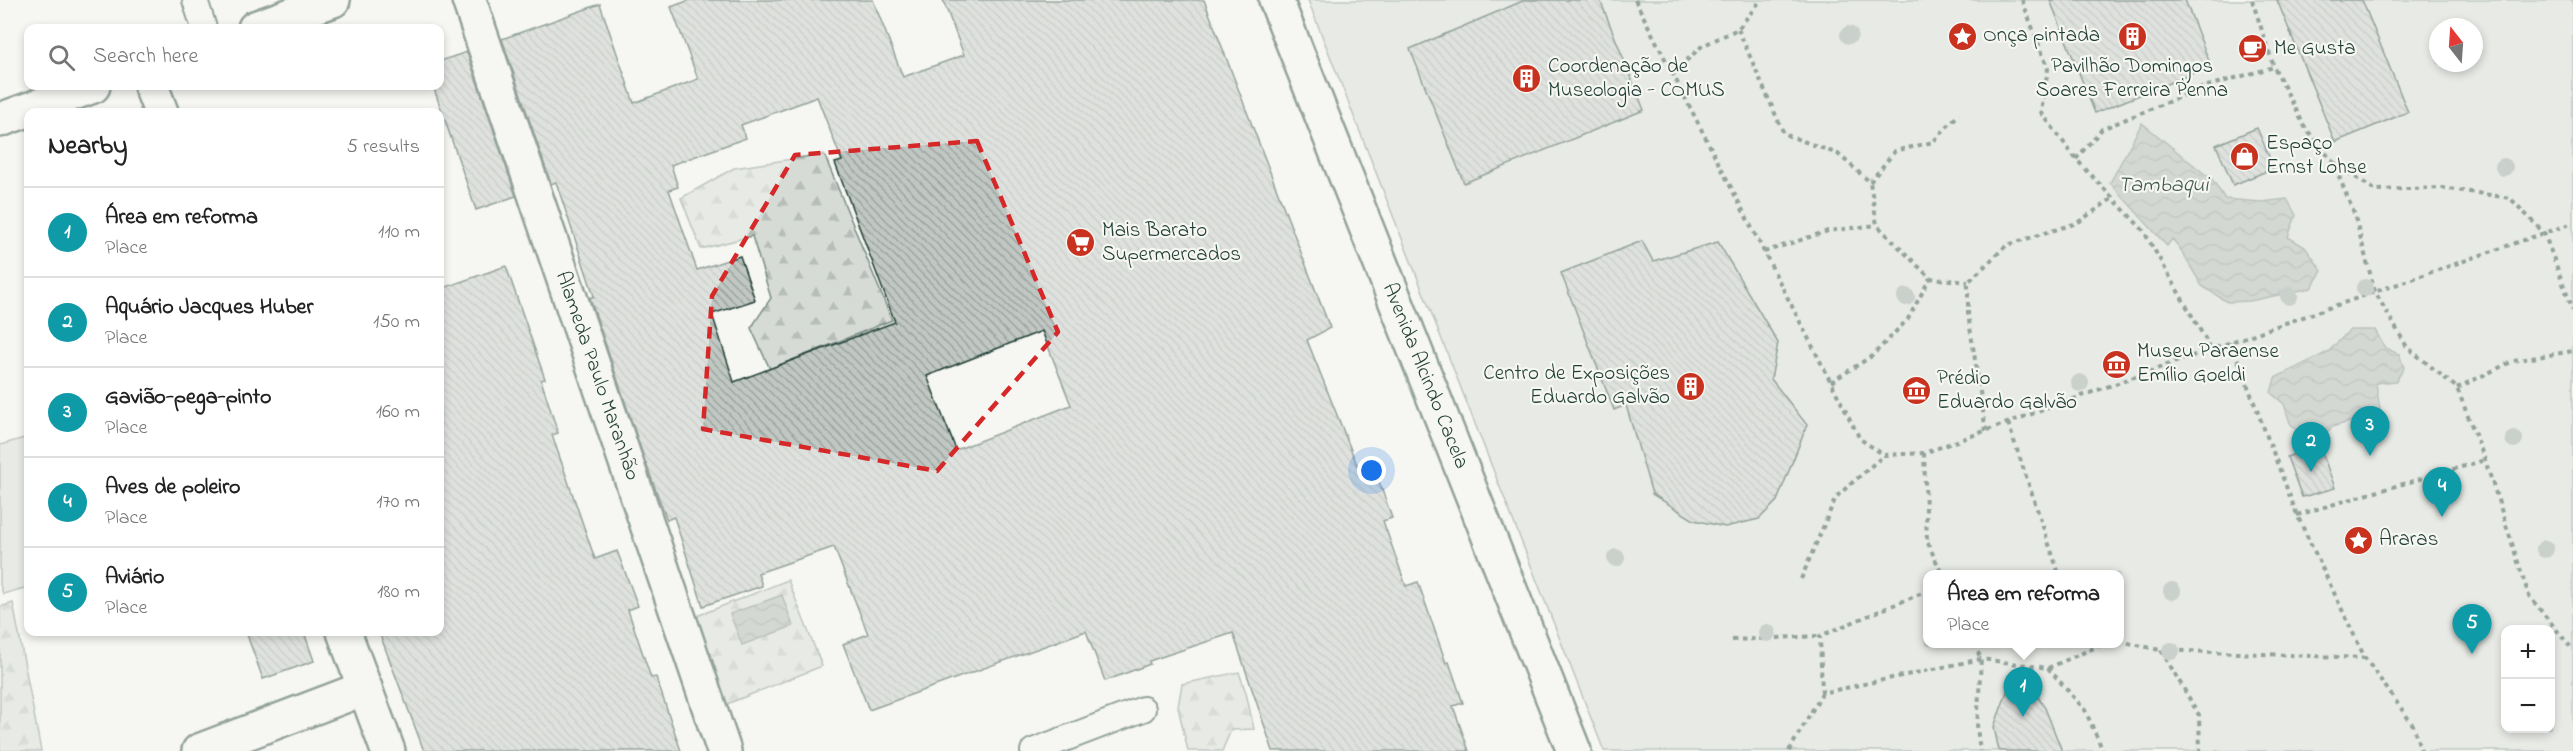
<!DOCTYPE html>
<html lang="en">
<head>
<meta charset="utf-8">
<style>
  :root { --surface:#fff; --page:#f2f2f2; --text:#222; --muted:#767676; --line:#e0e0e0; --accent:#1a73e8 }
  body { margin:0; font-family:"Indie Flower",sans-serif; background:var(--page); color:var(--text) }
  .controls { position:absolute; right:18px; bottom:18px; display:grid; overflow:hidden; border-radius:12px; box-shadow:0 3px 9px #0003 }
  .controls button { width:54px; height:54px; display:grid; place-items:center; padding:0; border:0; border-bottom:2px solid var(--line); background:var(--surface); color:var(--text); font:30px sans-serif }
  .compass { position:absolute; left:2429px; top:18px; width:54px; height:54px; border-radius:50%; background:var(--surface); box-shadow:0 3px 9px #0003; rotate:343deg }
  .you { position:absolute; left:1372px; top:471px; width:21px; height:21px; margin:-15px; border:4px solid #fff; border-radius:50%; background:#1a73e8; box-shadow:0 0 0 9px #1a73e833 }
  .badge { display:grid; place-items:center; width:39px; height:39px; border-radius:50%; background:var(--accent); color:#fff; font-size:20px; font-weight:700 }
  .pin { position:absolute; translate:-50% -50px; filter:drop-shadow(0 2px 3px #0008) }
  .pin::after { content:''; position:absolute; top:32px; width:21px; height:18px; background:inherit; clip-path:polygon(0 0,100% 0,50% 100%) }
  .popup { position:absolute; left:1923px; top:570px; width:201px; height:78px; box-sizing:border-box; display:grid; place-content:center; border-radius:12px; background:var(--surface); filter:drop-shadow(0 2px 4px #0005); font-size:20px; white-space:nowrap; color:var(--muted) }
  .popup b { font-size:22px; color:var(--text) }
  .popup::after { content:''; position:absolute; left:50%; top:100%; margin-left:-12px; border:12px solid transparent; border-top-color:var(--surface) }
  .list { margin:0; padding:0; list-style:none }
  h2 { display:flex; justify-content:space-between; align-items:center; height:78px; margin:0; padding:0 24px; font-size:26px }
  h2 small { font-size:20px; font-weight:400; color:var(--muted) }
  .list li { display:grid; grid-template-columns:39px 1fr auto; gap:18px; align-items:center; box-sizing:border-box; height:90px; padding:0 24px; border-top:2px solid var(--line) }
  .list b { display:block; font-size:22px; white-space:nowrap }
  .list p { margin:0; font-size:20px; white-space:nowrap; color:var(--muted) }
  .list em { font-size:20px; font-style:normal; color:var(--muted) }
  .icon { flex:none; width:33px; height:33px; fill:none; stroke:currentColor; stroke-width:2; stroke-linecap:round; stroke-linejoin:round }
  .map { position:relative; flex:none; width:2573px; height:751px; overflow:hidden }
  .search { position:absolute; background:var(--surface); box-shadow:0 3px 9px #0003; left:24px; top:24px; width:420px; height:66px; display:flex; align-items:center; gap:15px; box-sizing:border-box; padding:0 21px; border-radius:12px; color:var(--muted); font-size:22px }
  .panel { position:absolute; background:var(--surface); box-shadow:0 3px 9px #0003; left:24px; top:108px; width:420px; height:528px; border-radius:12px }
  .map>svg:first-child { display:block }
</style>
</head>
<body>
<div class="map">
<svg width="2573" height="751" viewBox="0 0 2573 751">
  <defs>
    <pattern id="forest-firs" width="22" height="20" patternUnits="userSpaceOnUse" patternTransform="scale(1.5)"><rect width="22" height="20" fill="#d6dbd6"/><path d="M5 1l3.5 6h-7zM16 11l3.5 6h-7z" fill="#b7bdb8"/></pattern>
    <pattern id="water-waves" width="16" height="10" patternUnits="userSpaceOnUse" patternTransform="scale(1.5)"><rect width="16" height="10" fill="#aab3ae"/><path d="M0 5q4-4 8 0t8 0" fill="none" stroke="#8a938e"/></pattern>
    <pattern id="building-back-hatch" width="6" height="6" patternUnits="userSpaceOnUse" patternTransform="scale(1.5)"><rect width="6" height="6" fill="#c1c8c3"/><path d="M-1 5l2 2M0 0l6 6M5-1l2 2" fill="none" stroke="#9ca49f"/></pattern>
  </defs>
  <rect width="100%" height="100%" fill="#f6f6f2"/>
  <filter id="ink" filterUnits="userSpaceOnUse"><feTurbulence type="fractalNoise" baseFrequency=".0167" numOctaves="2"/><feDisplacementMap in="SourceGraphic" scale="12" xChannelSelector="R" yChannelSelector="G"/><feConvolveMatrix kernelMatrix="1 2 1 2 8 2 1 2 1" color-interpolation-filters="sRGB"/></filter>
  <g filter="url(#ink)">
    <!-- forest -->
    <g fill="url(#forest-firs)" stroke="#7a8c85" stroke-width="1.5">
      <polygon points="824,154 892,320 770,369 751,328 771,298 752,236 701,249 681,198 734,168"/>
      <polygon points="788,580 822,666 727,704 697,616"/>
      <polygon points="13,603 41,751 0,751 0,607"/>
      <polygon points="1239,672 1246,693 1254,729 1231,730 1222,751 1188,751 1178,707 1182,684"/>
    </g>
    <!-- green -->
    <g fill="#d6dbd6" stroke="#7a8c85" stroke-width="1.5" fill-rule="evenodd">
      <path d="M 1308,0 L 2573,0 L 2573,751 L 1604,751 ZM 2438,27 L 2474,27 L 2474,63 L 2438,63 ZM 1927,574 L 2119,574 L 2119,644 L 1927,644 ZM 2506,630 L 2550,630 L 2550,728 L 2506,728 Z"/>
      <polygon points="28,437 28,587 3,594 0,585 0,445"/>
    </g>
    <!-- water -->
    <g fill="url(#water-waves)" stroke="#72847d" stroke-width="1.5">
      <polygon points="2142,123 2206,175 2210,176 2225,199 2261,202 2287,199 2296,215 2288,237 2305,247 2322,271 2311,288 2250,301 2227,302 2202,286 2179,247 2172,239 2167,246 2110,183"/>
      <polygon points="2350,330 2375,330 2385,348 2399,354 2404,368 2396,381 2376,383 2380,410 2368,417 2335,426 2321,436 2301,436 2290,423 2284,404 2271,393 2275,378 2328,352"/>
      <polygon points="782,595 793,626 742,645 730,614"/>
    </g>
    <!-- building -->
    <g fill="url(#building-back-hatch)" stroke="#1f3d34" stroke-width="1.5" fill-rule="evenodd">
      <path d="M 690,0 L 873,0 L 903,77 L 964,55 L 943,0 L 1204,0 L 1330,328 L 1307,340 L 1357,465 L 1371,459 L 1392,518 L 1383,521 L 1406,586 L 1418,582 L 1446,663 L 1449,662 L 1463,703 L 1453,706 L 1469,751 L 1273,751 L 1233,633 L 1149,661 L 1150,664 L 1105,681 L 1086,631 L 869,710 L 843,644 L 868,634 L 834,547 L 758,573 L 762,586 L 703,606 L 674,517 L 667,520 L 645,461 L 590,298 L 594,296 L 556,182 L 551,184 L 502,39 L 600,4 L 634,103 L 698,79 L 671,7 ZM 817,97 L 842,161 L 835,163 L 895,322 L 734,382 L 712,314 L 755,300 L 740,256 L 697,270 L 669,190 L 678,187 L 671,165 L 746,138 L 741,125 ZM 1042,331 L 1071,405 L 956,450 L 927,376 Z"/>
      <polygon points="1525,0 1600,0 1644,110 1464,183 1410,49"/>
      <polygon points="2050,0 2185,0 2211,66 2095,113"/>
      <polygon points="2277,0 2362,0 2408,112 2335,142"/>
      <polygon points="467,52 516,196 476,210 433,86 440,86 440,61"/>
      <polygon points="2257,128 2274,168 2233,185 2216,145"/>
      <polygon points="1642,241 1653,261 1718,242 1778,343 1771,379 1807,425 1777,501 1759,519 1725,527 1694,520 1652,494 1626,405 1614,410 1561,273"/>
      <polygon points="506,266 545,379 541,380 558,433 552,435 595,559 617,551 638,606 628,610 651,678 656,677 681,751 424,751 379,632 440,632 440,289"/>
      <polygon points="2319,444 2335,488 2302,497 2287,457"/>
      <polygon points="246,632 304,632 314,661 263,679"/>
      <polygon points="2008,689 2033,689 2045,708 2062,751 1999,751 1994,727"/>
    </g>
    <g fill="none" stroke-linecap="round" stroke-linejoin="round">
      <defs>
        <g id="lane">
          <polyline points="195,0 204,28"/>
          <polyline points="1033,751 1143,709"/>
        </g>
        <g id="street">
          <polyline points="469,0 724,751"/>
          <polyline points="151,86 161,112"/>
          <polyline points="344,632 388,751"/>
          <polyline points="199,751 365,688"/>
        </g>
        <polyline id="secondary" points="1276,0 1574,751"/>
        <g id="primary">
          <polyline points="255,28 333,0"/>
          <polyline points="0,120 93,86"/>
        </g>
      </defs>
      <!-- lane casing -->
      <use href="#lane" stroke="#1f3d34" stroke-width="28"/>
      <!-- street casing -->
      <use href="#street" stroke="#1f3d34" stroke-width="38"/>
      <!-- secondary casing -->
      <use href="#secondary" stroke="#1f3d34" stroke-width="38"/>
      <!-- primary casing -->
      <use href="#primary" stroke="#1f3d34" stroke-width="38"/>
      <!-- path -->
      <g stroke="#1f3d34" stroke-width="4" stroke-dasharray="4.5 4.5" stroke-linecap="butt">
        <polyline points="1635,0 1860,439 1884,455 1924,453 2231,342 2573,223"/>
        <polyline points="2022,0 2048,69 2041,112 2076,159 2143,230 2211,349"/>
        <polyline points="2252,0 2274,67 2306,129 2333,162 2354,213 2375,292 2407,347 2457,388 2485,460 2529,596 2573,650"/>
        <polyline points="1738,29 1784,134 1838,154 1870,182 1877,225 1930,278 1968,282"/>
        <polyline points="1673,73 1702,46 1738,29 1761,0"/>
        <polyline points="2076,159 2102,129 2204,87 2274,67"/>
        <polyline points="2333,162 2375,190 2443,188 2510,198 2544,233 2573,310"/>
        <polyline points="1870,182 1895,151 1933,142 1959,114"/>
        <polyline points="1764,252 1828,231 1877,225"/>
        <polyline points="2231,342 2297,515 2365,658 2413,725 2421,751"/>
        <polyline points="1831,382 1872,356 1908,319 1930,278"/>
        <polyline points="2457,388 2513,361 2573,351"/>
        <polyline points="2008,423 2059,574"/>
        <polyline points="1986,431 1968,314 1968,282 2007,245 2077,223 2113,198"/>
        <polyline points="1924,453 1927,541 1942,574"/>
        <polyline points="2297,515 2485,460"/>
        <polyline points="1801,579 1836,497 1884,455"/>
        <polyline points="1732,640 1820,636"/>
        <polyline points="2119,641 2160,650 2365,658"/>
        <polyline points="1974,644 1981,659 1977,728 1980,751"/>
        <polyline points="2161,650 2199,715 2200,751"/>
        <polyline points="2048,668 2085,710 2103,751"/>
        <polyline points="1822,693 1820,636 1927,591"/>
        <polyline points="1789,751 1822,693 1981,659 2048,668 2103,644"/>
      </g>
      <!-- lane -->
      <use href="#lane" stroke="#f6f6f2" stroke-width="24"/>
      <!-- street -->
      <use href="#street" stroke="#f6f6f2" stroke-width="33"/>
      <!-- secondary -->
      <use href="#secondary" stroke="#f6f6f2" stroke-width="33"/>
      <!-- primary -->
      <use href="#primary" stroke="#f6f6f2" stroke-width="33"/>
    </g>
    <!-- trees -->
    <g fill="#94a29b">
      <circle cx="1849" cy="35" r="9"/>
      <circle cx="2504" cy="167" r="9"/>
      <circle cx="2365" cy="288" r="9"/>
      <circle cx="2289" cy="296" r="9"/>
      <circle cx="1906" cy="297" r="9"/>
      <circle cx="2080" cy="383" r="9"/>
      <circle cx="2514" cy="439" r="9"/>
      <circle cx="2545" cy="549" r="9"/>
      <circle cx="1616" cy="558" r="9"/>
      <circle cx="2172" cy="591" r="9"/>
      <circle cx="1767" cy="633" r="9"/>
      <circle cx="2171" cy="651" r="9"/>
    </g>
  </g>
  <!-- marked area -->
  <path d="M0 0H2573V751H0ZM 977,141 L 1058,332 L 937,471 L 703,429 L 712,296 L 795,155 Z" fill="#f6f6f2" fill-opacity=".55" fill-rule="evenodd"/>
  <path fill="none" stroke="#d62828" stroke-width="4.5" stroke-dasharray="12 8" stroke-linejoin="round" d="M 977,141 L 1058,332 L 937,471 L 703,429 L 712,296 L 795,155 Z"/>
  <!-- icons -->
  <defs>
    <symbol id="sight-disc" viewBox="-11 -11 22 22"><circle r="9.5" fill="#c8321e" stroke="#f6f6f2"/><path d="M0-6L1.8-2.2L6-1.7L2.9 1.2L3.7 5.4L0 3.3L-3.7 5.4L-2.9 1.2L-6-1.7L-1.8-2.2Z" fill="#fff"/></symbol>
    <symbol id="building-disc" viewBox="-11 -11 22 22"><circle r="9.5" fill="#c8321e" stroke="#f6f6f2"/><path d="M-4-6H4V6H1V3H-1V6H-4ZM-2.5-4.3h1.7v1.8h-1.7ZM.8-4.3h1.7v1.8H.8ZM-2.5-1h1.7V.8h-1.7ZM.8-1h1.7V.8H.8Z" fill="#fff"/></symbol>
    <symbol id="cafe-disc" viewBox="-11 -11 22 22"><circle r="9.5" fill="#c8321e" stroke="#f6f6f2"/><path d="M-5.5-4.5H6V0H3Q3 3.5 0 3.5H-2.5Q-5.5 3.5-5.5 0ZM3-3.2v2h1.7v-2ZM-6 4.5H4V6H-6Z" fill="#fff"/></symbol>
    <symbol id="shop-disc" viewBox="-11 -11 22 22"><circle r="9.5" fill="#c8321e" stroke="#f6f6f2"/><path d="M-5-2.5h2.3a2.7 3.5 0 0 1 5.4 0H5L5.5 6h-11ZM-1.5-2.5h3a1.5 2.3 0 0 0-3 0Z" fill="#fff"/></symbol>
    <symbol id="supermarket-disc" viewBox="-11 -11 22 22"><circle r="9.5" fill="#c8321e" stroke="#f6f6f2"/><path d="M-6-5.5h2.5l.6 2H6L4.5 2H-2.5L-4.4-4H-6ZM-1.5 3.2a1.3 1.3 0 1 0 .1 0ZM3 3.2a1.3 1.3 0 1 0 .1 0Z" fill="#fff"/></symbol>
    <symbol id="museum-disc" viewBox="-11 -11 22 22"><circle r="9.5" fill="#c8321e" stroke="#f6f6f2"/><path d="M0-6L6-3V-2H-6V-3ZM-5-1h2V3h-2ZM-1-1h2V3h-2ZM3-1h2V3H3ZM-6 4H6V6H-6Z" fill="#fff"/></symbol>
  </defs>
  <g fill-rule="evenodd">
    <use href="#sight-disc" x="1946" y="20" width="33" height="33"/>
    <use href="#building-disc" x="2116" y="20" width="33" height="33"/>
    <use href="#cafe-disc" x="2236" y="32" width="33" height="33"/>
    <use href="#building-disc" x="1510" y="62" width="33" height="33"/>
    <use href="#shop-disc" x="2228" y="140" width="33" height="33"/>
    <use href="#supermarket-disc" x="1064" y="226" width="33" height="33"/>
    <use href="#museum-disc" x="2100" y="348" width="33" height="33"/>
    <use href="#building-disc" x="1674" y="370" width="33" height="33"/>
    <use href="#museum-disc" x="1900" y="374" width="33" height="33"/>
    <use href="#sight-disc" x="2342" y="524" width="33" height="33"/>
  </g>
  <g text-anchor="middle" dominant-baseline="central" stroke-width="4.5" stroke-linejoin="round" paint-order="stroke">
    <!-- poi labels -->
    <g font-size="21" fill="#1f3d34" stroke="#f6f6f2" text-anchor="start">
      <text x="1983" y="36">Onça pintada</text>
      <text x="2274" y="49">Me Gusta</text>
      <text x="1548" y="67">Coordenação de<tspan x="1548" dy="24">Museologia - COMUS</tspan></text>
      <text x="2132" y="67" text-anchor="middle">Pavilhão Domingos<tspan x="2132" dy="24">Soares Ferreira Penna</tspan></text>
      <text x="2266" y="144">Espaço<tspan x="2266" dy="24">Ernst Lohse</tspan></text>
      <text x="1102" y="231">Mais Barato<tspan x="1102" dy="24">Supermercados</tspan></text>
      <text x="2137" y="352">Museu Paraense<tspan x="2137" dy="24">Emílio Goeldi</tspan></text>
      <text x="1670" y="374" text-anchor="end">Centro de Exposições<tspan x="1670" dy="24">Eduardo Galvão</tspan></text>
      <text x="1937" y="379">Prédio<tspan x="1937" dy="24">Eduardo Galvão</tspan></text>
      <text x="2379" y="540">Araras</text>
    </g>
    <!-- street labels -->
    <g font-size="21" fill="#1f3d34" stroke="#f6f6f2">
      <text transform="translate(597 376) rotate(71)">Alameda Paulo Maranhão</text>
      <text transform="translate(1425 376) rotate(68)">Avenida Alcindo Cacela</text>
    </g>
    <!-- water labels -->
    <g font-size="22" font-style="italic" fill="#425a52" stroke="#f6f6f2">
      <text x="2163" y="186">Tambaqui</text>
    </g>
  </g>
</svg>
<div class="controls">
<button>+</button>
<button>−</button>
</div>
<svg class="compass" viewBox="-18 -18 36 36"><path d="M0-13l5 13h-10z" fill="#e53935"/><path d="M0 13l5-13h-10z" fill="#767676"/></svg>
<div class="you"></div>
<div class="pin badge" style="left:2023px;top:717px;background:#0f9aa8">1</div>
<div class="popup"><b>Área em reforma</b>Place</div>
<div class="pin badge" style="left:2311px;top:472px;background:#0f9aa8">2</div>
<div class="pin badge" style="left:2370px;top:456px;background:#0f9aa8">3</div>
<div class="pin badge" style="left:2442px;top:517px;background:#0f9aa8">4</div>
<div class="pin badge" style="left:2472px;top:654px;background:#0f9aa8">5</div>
<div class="search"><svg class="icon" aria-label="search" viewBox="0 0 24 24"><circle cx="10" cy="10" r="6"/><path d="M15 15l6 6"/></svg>Search here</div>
<section class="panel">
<h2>Nearby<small>5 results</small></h2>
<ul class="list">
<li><span class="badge" style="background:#0f9aa8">1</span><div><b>Área em reforma</b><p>Place</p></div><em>110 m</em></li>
<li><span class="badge" style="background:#0f9aa8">2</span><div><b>Aquário Jacques Huber</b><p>Place</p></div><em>150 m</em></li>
<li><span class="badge" style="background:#0f9aa8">3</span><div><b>Gavião-pega-pinto</b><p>Place</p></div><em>160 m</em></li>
<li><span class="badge" style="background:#0f9aa8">4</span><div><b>Aves de poleiro</b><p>Place</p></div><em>170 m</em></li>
<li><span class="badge" style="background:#0f9aa8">5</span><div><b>Aviário</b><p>Place</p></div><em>180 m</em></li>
</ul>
</section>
</div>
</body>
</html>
